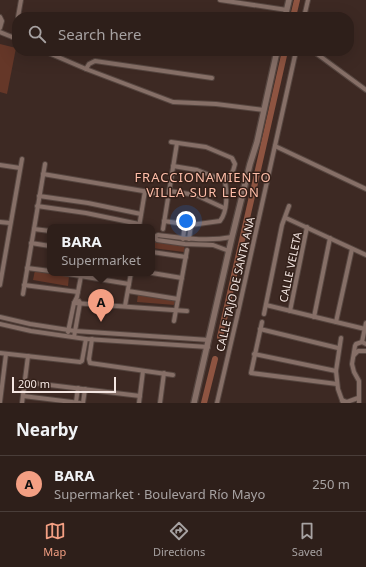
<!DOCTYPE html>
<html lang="en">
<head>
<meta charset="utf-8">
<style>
  :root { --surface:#2e1f1a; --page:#3a2c27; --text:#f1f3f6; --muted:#a7a2a2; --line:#493d39; --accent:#f39f83 }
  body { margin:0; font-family:"Noto Sans",sans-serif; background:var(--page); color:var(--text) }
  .scale { position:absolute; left:12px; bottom:10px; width:104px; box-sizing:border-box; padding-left:4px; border:2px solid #f4e6e2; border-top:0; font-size:11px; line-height:14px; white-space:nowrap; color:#f4e6e2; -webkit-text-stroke:3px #332019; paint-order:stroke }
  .you { position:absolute; left:186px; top:221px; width:14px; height:14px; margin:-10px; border:3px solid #fff; border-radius:50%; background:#1a73e8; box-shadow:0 0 0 6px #1a73e833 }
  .badge { display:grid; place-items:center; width:26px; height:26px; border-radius:50%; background:var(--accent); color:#111; font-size:13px; font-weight:700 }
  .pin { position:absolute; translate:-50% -33px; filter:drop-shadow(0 1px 2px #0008) }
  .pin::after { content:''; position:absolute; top:21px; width:14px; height:12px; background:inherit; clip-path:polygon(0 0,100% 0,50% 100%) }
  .popup { position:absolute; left:47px; top:224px; width:108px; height:52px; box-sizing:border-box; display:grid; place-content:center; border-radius:8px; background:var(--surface); filter:drop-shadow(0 1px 3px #0005); font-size:13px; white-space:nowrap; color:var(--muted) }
  .popup b { font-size:15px; color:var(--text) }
  .popup::after { content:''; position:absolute; left:50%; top:100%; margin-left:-8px; border:8px solid transparent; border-top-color:var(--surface) }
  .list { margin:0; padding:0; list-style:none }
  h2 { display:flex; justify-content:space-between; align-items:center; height:52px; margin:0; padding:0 16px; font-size:17px }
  h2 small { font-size:13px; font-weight:400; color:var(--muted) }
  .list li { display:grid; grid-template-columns:26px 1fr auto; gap:12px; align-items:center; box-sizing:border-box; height:56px; padding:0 16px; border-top:1px solid var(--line) }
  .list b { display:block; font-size:15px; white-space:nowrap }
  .list p { margin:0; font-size:13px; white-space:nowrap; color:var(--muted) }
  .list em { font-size:13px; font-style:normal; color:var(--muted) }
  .icon { flex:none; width:22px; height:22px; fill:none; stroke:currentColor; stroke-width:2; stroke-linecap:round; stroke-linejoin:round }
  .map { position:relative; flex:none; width:366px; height:403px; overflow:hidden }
  .search { position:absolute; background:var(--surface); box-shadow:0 4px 16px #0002; left:12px; right:12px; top:12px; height:44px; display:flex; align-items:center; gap:10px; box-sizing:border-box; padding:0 14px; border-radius:16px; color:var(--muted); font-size:15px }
  .sheet { height:108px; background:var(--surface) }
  nav { display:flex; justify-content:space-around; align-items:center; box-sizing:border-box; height:56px; border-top:1px solid var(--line); background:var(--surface); font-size:11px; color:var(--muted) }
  nav a { display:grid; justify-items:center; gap:2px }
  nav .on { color:var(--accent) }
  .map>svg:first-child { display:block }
</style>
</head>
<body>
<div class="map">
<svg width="366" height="403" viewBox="0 0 366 403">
  <rect width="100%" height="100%" fill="#3d2923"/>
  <!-- green -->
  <g fill="#653728">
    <polygon points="0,44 16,48 7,94 0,92"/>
    <polygon points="152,240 185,245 184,252 152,248"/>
    <polygon points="35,270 69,276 68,286 33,280"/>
    <polygon points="138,294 175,300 175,305 137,302"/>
  </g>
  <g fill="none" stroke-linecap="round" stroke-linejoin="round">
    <!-- river -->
    <g stroke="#8e5441" stroke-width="6">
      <polyline points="293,17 297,0"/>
      <polyline points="220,337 285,51"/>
      <polyline points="204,403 215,359"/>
    </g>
    <defs>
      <g id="street">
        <polyline points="220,0 287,10"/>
        <polyline points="0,17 2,21 0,28"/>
        <polyline points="18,17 21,0"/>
        <polyline points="304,17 308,0"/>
        <polyline points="0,32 17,39"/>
        <polyline points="44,51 86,69 173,102 216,104 264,110"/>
        <polyline points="313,51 366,90"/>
        <polyline points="86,69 89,64 95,61 212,78"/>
        <polyline points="275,146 366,189"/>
        <polyline points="0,165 20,168"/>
        <polyline points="173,166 197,170 225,181"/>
        <polyline points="43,174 155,193"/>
        <polyline points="169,191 196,195 224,208"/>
        <polyline points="39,196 88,203 141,214"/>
        <polyline points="37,206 86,213 139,224"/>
        <polyline points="286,218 366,255"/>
        <path d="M 164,221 L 191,225 L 220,221 C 228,211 227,192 225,181 L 233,171 L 235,164 L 232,158 L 206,147 L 171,142"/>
        <polyline points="0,222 10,223"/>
        <polyline points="139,227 145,191"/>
        <polyline points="34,229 50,231"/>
        <polyline points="163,229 177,143"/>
        <polyline points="183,239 185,224"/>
        <polyline points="189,239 191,225"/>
        <polyline points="31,243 50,246"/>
        <path d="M 229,251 L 213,245 L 185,244 L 157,240 L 155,237 L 158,235 C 183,238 207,242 232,237"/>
        <polyline points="152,252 186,257"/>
        <polyline points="27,268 50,271"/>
        <polyline points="62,273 129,284"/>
        <polyline points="152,273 182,278"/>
        <polyline points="0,285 22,159"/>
        <polyline points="24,285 78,292"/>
        <polyline points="128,291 178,299"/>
        <polyline points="23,294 45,164"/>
        <polyline points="74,303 187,311"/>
        <polyline points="266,305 365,329"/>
        <polyline points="125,306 131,273"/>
        <polyline points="290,311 307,227"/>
        <polyline points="264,314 282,225 289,206"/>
        <polyline points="0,317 30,324 75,331 209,340"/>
        <polyline points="314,317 330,238"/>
        <polyline points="174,321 187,250"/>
        <polyline points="262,322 251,373 337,384"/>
        <polyline points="336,322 352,249"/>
        <polyline points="0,324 31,331 86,339 208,347"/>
        <polyline points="260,329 338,348"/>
        <polyline points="68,332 74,303 77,297 81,276"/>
        <polyline points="74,337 80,303 79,301"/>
        <polyline points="341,338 336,371 338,389 343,403"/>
        <polyline points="92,339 89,359 90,363 173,375"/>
        <polyline points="362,342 366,323"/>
        <polyline points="0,353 80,362 82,361 86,339"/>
        <polyline points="254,354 336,371"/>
        <polyline points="354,355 358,351 366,351"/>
        <polyline points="25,382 140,396"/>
        <polyline points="23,396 80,403"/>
        <polyline points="342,400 347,402 358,398"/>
        <polyline points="0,402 6,354"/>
        <polyline points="76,402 78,388"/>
        <polyline points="22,403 28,356"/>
        <polyline points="83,403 85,389"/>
        <polyline points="139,403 143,371"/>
        <polyline points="160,403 164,373"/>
        <polyline points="217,403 237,317 296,51"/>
        <polyline points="359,403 359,381 354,372 352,364 355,346 356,344 362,342 366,344"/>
      </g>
      <g id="secondary">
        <polyline points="285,17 289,0"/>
        <polyline points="194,403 232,237 250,164 257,142 277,51"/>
      </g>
    </defs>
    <!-- street casing -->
    <use href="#street" stroke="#55453f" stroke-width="6"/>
    <!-- secondary casing -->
    <use href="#secondary" stroke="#55453f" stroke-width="8"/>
    <!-- street -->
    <use href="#street" stroke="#866f67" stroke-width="4"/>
    <!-- secondary -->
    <use href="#secondary" stroke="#866f67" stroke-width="5.5"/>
  </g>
  <g text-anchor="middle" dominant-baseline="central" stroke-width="3" stroke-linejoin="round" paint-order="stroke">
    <!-- street labels -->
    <g font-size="11" fill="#f4e6e2" stroke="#332019">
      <text transform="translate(290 267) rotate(-78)">CALLE VELETA</text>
      <text transform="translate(235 284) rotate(-77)">CALLE TAJO DE SANTA ANA</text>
    </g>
    <!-- quarter labels -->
    <g font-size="13" letter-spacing="1" fill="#febda8" stroke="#332019">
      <text x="203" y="177">FRACCIONAMIENTO<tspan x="203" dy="15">VILLA SUR LEON</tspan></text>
    </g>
  </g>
</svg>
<div class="scale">200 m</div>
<div class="you"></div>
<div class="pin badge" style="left:101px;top:322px">A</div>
<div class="popup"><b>BARA</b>Supermarket</div>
<div class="search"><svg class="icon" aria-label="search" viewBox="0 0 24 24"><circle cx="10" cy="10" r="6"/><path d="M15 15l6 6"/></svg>Search here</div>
</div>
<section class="sheet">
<h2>Nearby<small></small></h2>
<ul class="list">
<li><span class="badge">A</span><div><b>BARA</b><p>Supermarket · Boulevard Río Mayo</p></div><em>250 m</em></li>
</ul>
</section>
<nav>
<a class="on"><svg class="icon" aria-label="map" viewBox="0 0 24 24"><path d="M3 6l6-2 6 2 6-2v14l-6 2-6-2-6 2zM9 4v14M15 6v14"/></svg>Map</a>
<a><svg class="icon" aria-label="directions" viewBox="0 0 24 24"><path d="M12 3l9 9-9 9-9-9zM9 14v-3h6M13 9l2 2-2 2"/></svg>Directions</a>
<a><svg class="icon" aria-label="saved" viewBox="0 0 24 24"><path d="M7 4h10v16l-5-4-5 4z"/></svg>Saved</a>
</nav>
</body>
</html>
